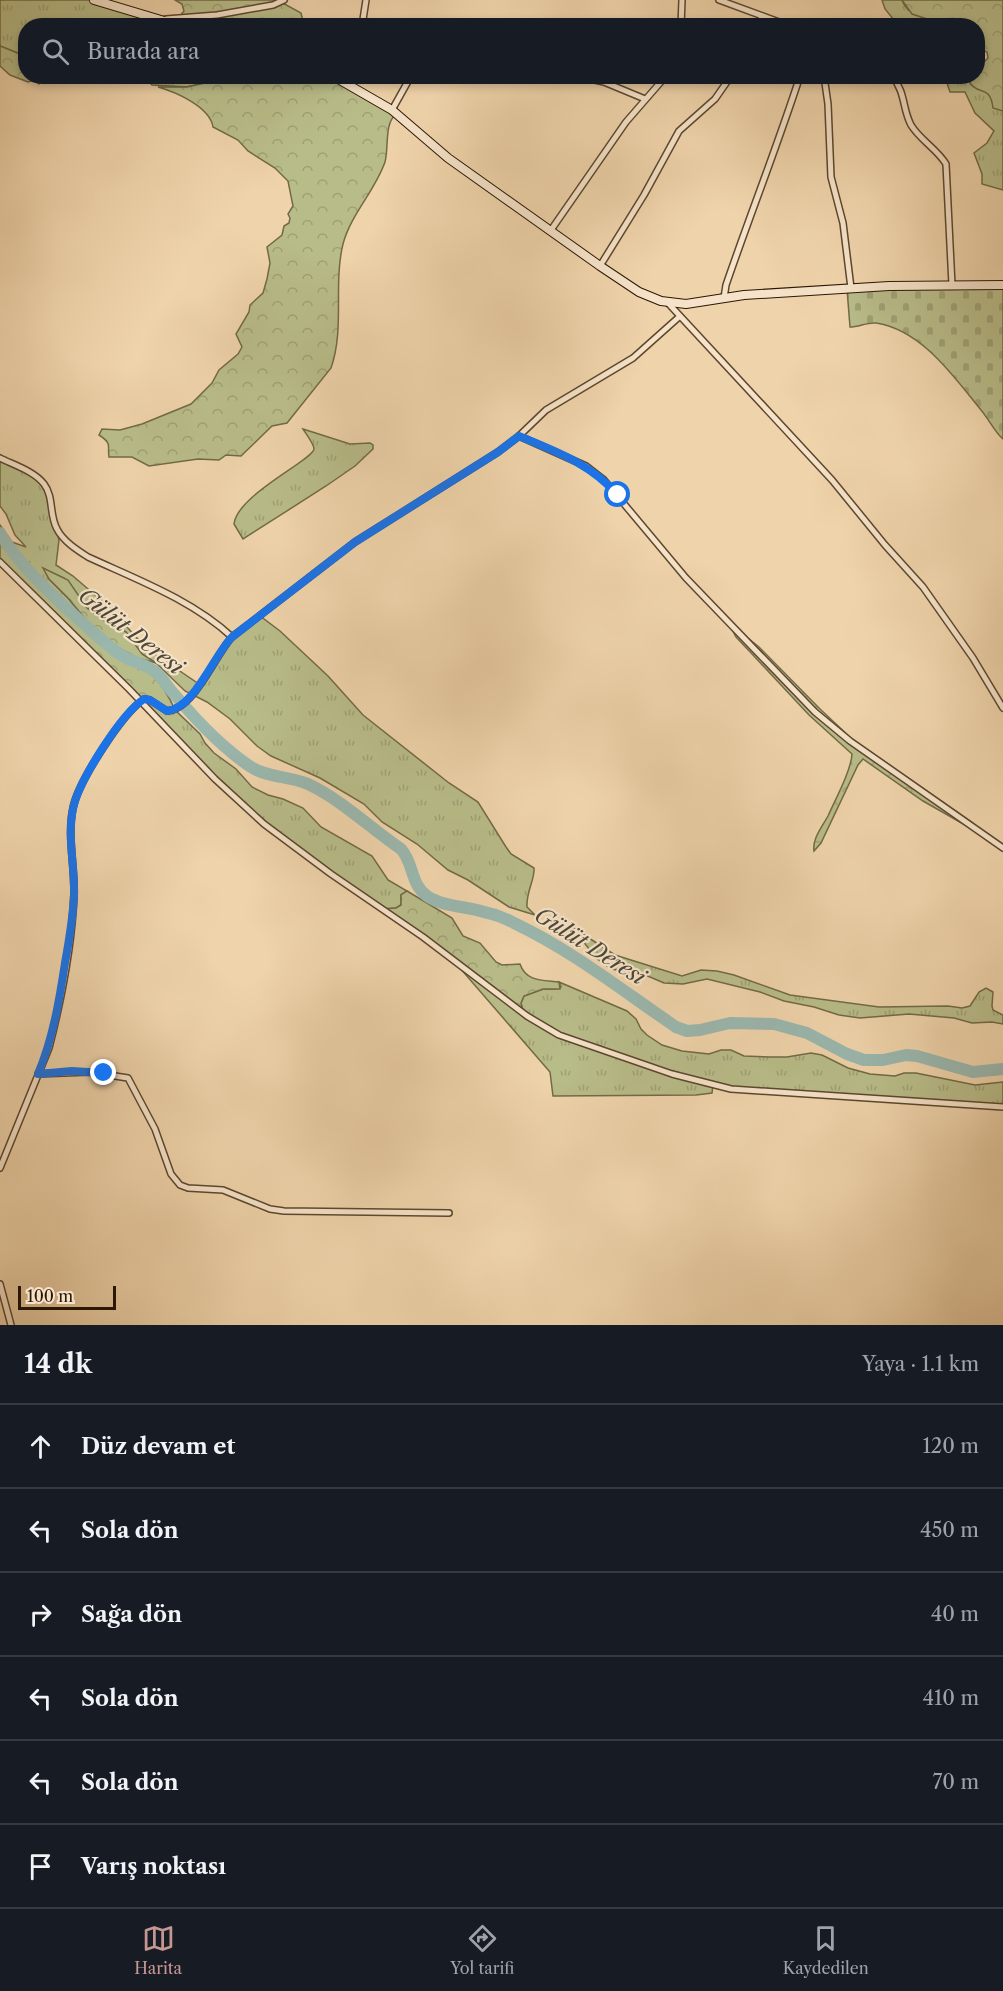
<!DOCTYPE html>
<html lang="tr">
<head>
<meta charset="utf-8">
<style>
  :root { --surface:#171b24; --page:#242831; --text:#f1f3f6; --muted:#9ea1a6; --line:#363941; --accent:#c59692 }
  body { margin:0; font-family:"Libre Caslon Text",serif; background:var(--page); color:var(--text) }
  .scale { position:absolute; left:18px; bottom:15px; width:98px; box-sizing:border-box; padding-left:6px; border:3px solid #2b1804; border-top:0; font-size:16px; line-height:21px; white-space:nowrap; color:#2b1804; -webkit-text-stroke:4px #f5e2c8; paint-order:stroke }
  .stop { position:absolute; width:18px; height:18px; margin:-14px; border:4px solid #1a73e8; border-radius:50%; background:#fff }
  .stop.end { background:#1a73e8; border-color:#fff; box-shadow:0 2px 6px #0008 }
  .list { margin:0; padding:0; list-style:none }
  h2 { display:flex; justify-content:space-between; align-items:center; height:78px; margin:0; padding:0 24px; font-size:26px }
  h2 small { font-size:20px; font-weight:400; color:var(--muted) }
  .list li { display:grid; grid-template-columns:39px 1fr auto; gap:18px; align-items:center; box-sizing:border-box; height:84px; padding:0 24px; border-top:2px solid var(--line) }
  .list b { display:block; font-size:22px; white-space:nowrap }
  .list em { font-size:20px; font-style:normal; color:var(--muted) }
  .icon { flex:none; width:33px; height:33px; fill:none; stroke:currentColor; stroke-width:2; stroke-linecap:round; stroke-linejoin:round }
  .map { position:relative; flex:none; width:1003px; height:1325px; overflow:hidden }
  .search { position:absolute; background:var(--surface); box-shadow:0 3px 9px #0003; left:18px; right:18px; top:18px; height:66px; display:flex; align-items:center; gap:15px; box-sizing:border-box; padding:0 21px; border-radius:24px; color:var(--muted); font-size:22px }
  .sheet { height:582px; background:var(--surface) }
  nav { display:flex; justify-content:space-around; align-items:center; box-sizing:border-box; height:84px; border-top:2px solid var(--line); background:var(--surface); font-size:16px; color:var(--muted) }
  nav a { display:grid; justify-items:center; gap:3px }
  nav .on { color:var(--accent) }
  .map>svg:first-child { display:block }
</style>
</head>
<body>
<div class="map">
<svg width="1003" height="1325" viewBox="0 0 1003 1325">
  <defs>
    <pattern id="grass-tufts" width="24" height="20" patternUnits="userSpaceOnUse" patternTransform="scale(1.5)"><rect width="24" height="20" fill="#b8bc89"/><path d="M3 7l-1-3M5 7V3M7 7l1-3M15 17l-1-3M17 17v-4M19 17l1-3" fill="none" stroke="#9ea175"/></pattern>
    <pattern id="forest-crowns" width="20" height="18" patternUnits="userSpaceOnUse" patternTransform="scale(1.5)"><rect width="20" height="18" fill="#b8bc89"/><path d="M2 6a3 3 0 1 1 6 0M12 15a3 3 0 1 1 6 0" fill="none" stroke="#9ea175"/></pattern>
    <pattern id="cemetery-stones" width="16" height="16" patternUnits="userSpaceOnUse" patternTransform="scale(1.5)"><rect width="16" height="16" fill="#b8bc89"/><path d="M2 7V4a2 2 0 0 1 4 0v3zM10 15v-3a2 2 0 0 1 4 0v3z" fill="#9ea175"/></pattern>
  </defs>
  <rect width="100%" height="100%" fill="#efd3aa"/>
  <filter id="stains"><feTurbulence type="fractalNoise" baseFrequency=".00333" numOctaves="4"/><feColorMatrix values="0 0 0 0 .2 0 0 0 0 .09 0 0 0 0 .02 0 0 0 .5 -.17"/></filter>
  <radialGradient id="worn" r=".72"><stop offset=".6" stop-color="#630" stop-opacity="0"/><stop offset="1" stop-color="#630" stop-opacity=".3"/></radialGradient>
  <!-- grass -->
  <g fill="url(#grass-tufts)" stroke="#726a46" stroke-width="1.5">
    <polygon points="0,0 94,0 181,25 26,26 25,56 0,46"/>
    <path d="M 882,0 L 902,0 C 909,19 927,14 937,25 L 898,25 L 885,9 Z"/>
    <polygon points="139,77 266,77 227,78 187,87 152,85 145,78"/>
    <polygon points="945,77 971,77 970,78 987,92 1003,111 1003,190 982,184 982,174 974,153 987,143 994,131 975,113 965,92 950,92"/>
    <path d="M 303,429 L 350,444 L 370,443 L 373,445 L 373,449 L 355,466 L 326,486 L 243,539 L 234,524 C 237,495 313,460 314,449 C 314,444 306,434 303,429 Z"/>
    <path d="M 0,458 L 24,470 L 44,484 L 59,540 L 56,565 L 73,576 L 109,607 L 146,648 L 199,684 L 227,643 L 260,616 L 280,631 L 328,676 L 363,715 L 449,783 L 478,802 L 506,847 L 511,854 L 534,868 C 535,880 526,891 527,907 L 535,915 L 509,907 L 468,880 L 448,870 L 417,844 L 382,822 L 364,804 L 320,778 L 271,756 L 257,746 L 230,719 L 207,702 L 185,691 L 156,663 L 142,654 L 126,632 L 92,613 L 64,578 L 44,569 L 49,579 L 68,598 L 87,621 L 128,654 L 124,656 L 123,661 C 76,628 37,583 0,539 L 0,525 L 12,542 L 26,547 L 15,535 L 6,514 L 0,506 Z"/>
    <polygon points="144,699 175,710 200,734 205,743 214,753 236,769 252,787 268,795 283,799 303,808 321,827 372,856 388,880 407,891 401,895 401,905 396,908 382,909 264,824 141,701"/>
    <polygon points="572,927 615,955 682,976 701,970 717,971 734,975 790,995 879,1007 948,1006 962,1008 970,1006 979,992 986,988 993,992 992,1006 993,1010 1003,1015 1003,1024 992,1022 972,1023 954,1018 909,1014 860,1018 839,1015 814,1007 784,1001 760,992 707,979 683,984 664,983 643,974 611,969 596,958"/>
    <polygon points="453,960 523,1011 521,1003 524,996 543,989 555,989 561,987 559,982 627,1011 636,1019 641,1029 647,1035 662,1045 682,1051 709,1054 721,1050 731,1050 744,1056 771,1057 787,1057 811,1053 822,1055 848,1068 870,1074 895,1076 904,1073 916,1073 975,1085 1003,1082 1003,1107 713,1085 712,1093 696,1095 553,1096 550,1072"/>
  </g>
  <!-- forest -->
  <g fill="url(#forest-crowns)" stroke="#726a46" stroke-width="1.5">
    <polygon points="175,0 275,0 277,3 281,2 301,13 304,25 181,26 171,19 179,17 184,11 182,4"/>
    <path d="M 902,0 L 1003,0 L 1003,111 L 993,108 C 990,84 979,96 970,83 L 971,77 L 978,76 L 978,68 L 988,58 L 987,52 L 978,49 L 978,26 L 937,25 L 930,20 L 912,14 Z"/>
    <polygon points="0,46 25,56 26,76 56,77 43,80 39,84 35,80 28,82 10,75 0,66"/>
    <path d="M 266,76 L 333,77 L 396,114 C 384,124 389,147 385,162 C 375,191 351,214 343,244 C 333,285 345,328 331,368 L 287,423 L 272,426 L 241,456 L 226,455 L 219,460 L 198,459 L 149,466 L 132,457 L 109,457 C 107,446 113,444 99,435 L 102,429 L 120,430 L 142,424 L 191,404 L 212,383 L 219,370 L 238,354 L 242,347 L 236,334 L 249,312 L 250,305 L 263,293 L 267,279 L 270,263 L 267,247 L 282,235 L 284,226 L 289,223 L 290,218 L 288,214 L 293,206 L 288,181 L 275,168 L 248,151 L 238,140 L 213,127 C 210,107 176,92 158,87 L 187,87 L 227,78 Z"/>
    <path d="M 0,539 C 33,579 69,618 109,651 C 122,662 135,664 149,673 C 159,679 170,698 175,710 L 172,711 L 150,700 L 141,701 L 0,562 Z"/>
    <polygon points="43,568 68,580 87,608 106,622 126,632 142,654 156,663 135,657 119,648 87,621 68,598 49,579"/>
    <path d="M 728,622 L 759,647 L 820,709 L 851,738 L 973,823 L 980,831 L 979,833 L 923,801 L 863,759 L 858,765 L 821,843 L 814,851 C 812,839 822,827 828,816 C 835,800 851,771 852,754 L 809,715 L 753,655 L 736,637 Z"/>
    <path d="M 407,891 L 452,918 L 463,936 L 480,943 L 496,962 L 502,965 L 520,964 C 526,982 543,980 559,982 L 560,989 L 543,989 L 524,996 L 521,1003 L 523,1013 L 382,909 L 396,908 L 401,905 L 401,895 Z"/>
  </g>
  <!-- cemetery -->
  <path fill="url(#cemetery-stones)" stroke="#726a46" stroke-width="1.5" d="M 1003,285 L 1003,439 C 996,434 988,418 981,410 C 954,377 922,330 876,323 C 867,322 859,327 850,327 L 847,289 Z"/>
  <g fill="none" stroke-linecap="round" stroke-linejoin="round">
    <!-- river -->
    <path stroke="#9ab7ae" stroke-width="12" d="M 0,533 C 19,565 49,592 76,617 C 91,630 105,644 121,655 C 133,663 148,664 158,674 C 164,680 169,689 175,695 C 196,720 224,749 251,767 C 268,778 290,776 308,784 C 342,800 370,828 401,849 C 414,863 410,884 427,896 C 443,907 466,906 484,912 C 494,914 505,918 514,923 C 573,951 623,991 676,1027 L 687,1031 L 700,1030 L 730,1023 L 774,1024 L 807,1033 L 847,1054 L 864,1060 L 883,1060 L 906,1055 L 917,1056 L 973,1072 L 1003,1069"/>
    <defs>
      <g id="street">
        <polyline points="719,0 790,26"/>
        <polyline points="166,19 217,15 273,5 284,0"/>
        <polyline points="362,26 366,0"/>
        <polyline points="681,26 682,0"/>
        <polyline points="759,26 762,16"/>
        <polyline points="576,76 604,82 645,99"/>
        <polyline points="824,76 828,104 831,177 843,223 851,288"/>
        <path d="M 892,76 C 906,93 902,108 911,125 C 920,140 937,149 946,164 L 952,285"/>
        <polyline points="392,110 411,76"/>
        <polyline points="551,230 626,122 666,76"/>
        <polyline points="600,266 644,195 679,131 715,99 731,76"/>
        <path d="M 724,298 L 726,285 C 750,215 777,147 800,76"/>
        <polyline points="668,303 832,480 885,545 923,587 973,658 1003,708"/>
        <polyline points="519,436 586,466 604,480 686,578 815,712 850,741 1003,848"/>
        <path d="M 0,458 C 14,465 34,471 44,484 C 54,497 49,515 57,529 C 63,541 77,550 88,557 C 138,580 192,600 232,637"/>
        <polyline points="0,562 129,689 215,779 264,824 331,874 423,937 527,1016 559,1035 672,1074 731,1089 1003,1107"/>
        <polyline points="38,1074 89,1072 128,1078 155,1129 171,1174 180,1185 188,1188 223,1190 270,1209 284,1211 449,1213"/>
        <path d="M 0,1168 L 49,1048 C 61,1001 72,943 74,895 C 75,866 67,836 73,808 C 78,782 122,714 144,699 L 150,700 L 167,711 C 194,710 215,655 232,637 L 355,542 L 498,452 L 519,436 L 546,410 L 633,358 L 679,317"/>
        <polyline points="0,1284 11,1325"/>
      </g>
      <g id="secondary">
        <polyline points="94,0 181,26"/>
        <polyline points="333,76 392,110 448,158 600,266 639,292 661,301 686,304 744,295 889,286 1003,285"/>
      </g>
    </defs>
    <!-- street casing -->
    <use href="#street" stroke="#5c472e" stroke-width="8"/>
    <!-- secondary casing -->
    <use href="#secondary" stroke="#2b1804" stroke-width="10"/>
    <!-- street -->
    <use href="#street" stroke="#f5e2c8" stroke-width="5"/>
    <!-- secondary -->
    <use href="#secondary" stroke="#f5e2c8" stroke-width="8"/>
  </g>
  <g fill="none" stroke-linecap="round" stroke-linejoin="round">
    <!-- route -->
    <path stroke="#1a73e8" stroke-width="8" d="M 104,1073 L 72,1071 L 38,1074 C 53,1038 59,1002 65,963 C 69,941 73,918 74,895 C 75,867 67,837 73,809 C 78,782 121,714 144,699 L 150,700 L 167,711 C 194,709 214,655 232,637 L 355,542 L 498,452 L 519,436 C 557,452 589,463 618,495"/>
  </g>
  <g text-anchor="middle" dominant-baseline="central" stroke-width="4.5" stroke-linejoin="round" paint-order="stroke">
    <!-- water labels -->
    <g font-size="22" font-style="italic" fill="#4c4837" stroke="#f5e2c8">
      <text transform="translate(131 631) rotate(38)">Gülüt Deresi</text>
      <text transform="translate(590 946) rotate(32)">Gülüt Deresi</text>
    </g>
  </g>
  <rect width="100%" height="100%" filter="url(#stains)"/>
  <rect width="100%" height="100%" fill="url(#worn)"/>
</svg>
<div class="scale">100 m</div>
<div class="stop" style="left:618px;top:495px"></div>
<div class="stop end" style="left:104px;top:1073px"></div>
<div class="search"><svg class="icon" aria-label="search" viewBox="0 0 24 24"><circle cx="10" cy="10" r="6"/><path d="M15 15l6 6"/></svg>Burada ara</div>
</div>
<section class="sheet">
<h2>14 dk<small>Yaya · 1.1 km</small></h2>
<ul class="list">
<li><svg class="icon" aria-label="ahead" viewBox="0 0 24 24"><path d="M12 20V5M6 11l6-6 6 6"/></svg><div><b>Düz devam et</b></div><em>120 m</em></li>
<li><svg class="icon" aria-label="left" viewBox="0 0 24 24"><path d="M17 20v-9H6M10 6l-5 5 5 5"/></svg><div><b>Sola dön</b></div><em>450 m</em></li>
<li><svg class="icon" aria-label="right" viewBox="0 0 24 24"><path d="M7 20v-9h11M14 6l5 5-5 5"/></svg><div><b>Sağa dön</b></div><em>40 m</em></li>
<li><svg class="icon" aria-label="left" viewBox="0 0 24 24"><path d="M17 20v-9H6M10 6l-5 5 5 5"/></svg><div><b>Sola dön</b></div><em>410 m</em></li>
<li><svg class="icon" aria-label="left" viewBox="0 0 24 24"><path d="M17 20v-9H6M10 6l-5 5 5 5"/></svg><div><b>Sola dön</b></div><em>70 m</em></li>
<li><svg class="icon" aria-label="arrive" viewBox="0 0 24 24"><path d="M6 21V4h12l-3 4 3 4H6"/></svg><div><b>Varış noktası</b></div></li>
</ul>
</section>
<nav>
<a class="on"><svg class="icon" aria-label="map" viewBox="0 0 24 24"><path d="M3 6l6-2 6 2 6-2v14l-6 2-6-2-6 2zM9 4v14M15 6v14"/></svg>Harita</a>
<a><svg class="icon" aria-label="directions" viewBox="0 0 24 24"><path d="M12 3l9 9-9 9-9-9zM9 14v-3h6M13 9l2 2-2 2"/></svg>Yol tarifi</a>
<a><svg class="icon" aria-label="saved" viewBox="0 0 24 24"><path d="M7 4h10v16l-5-4-5 4z"/></svg>Kaydedilen</a>
</nav>
</body>
</html>
